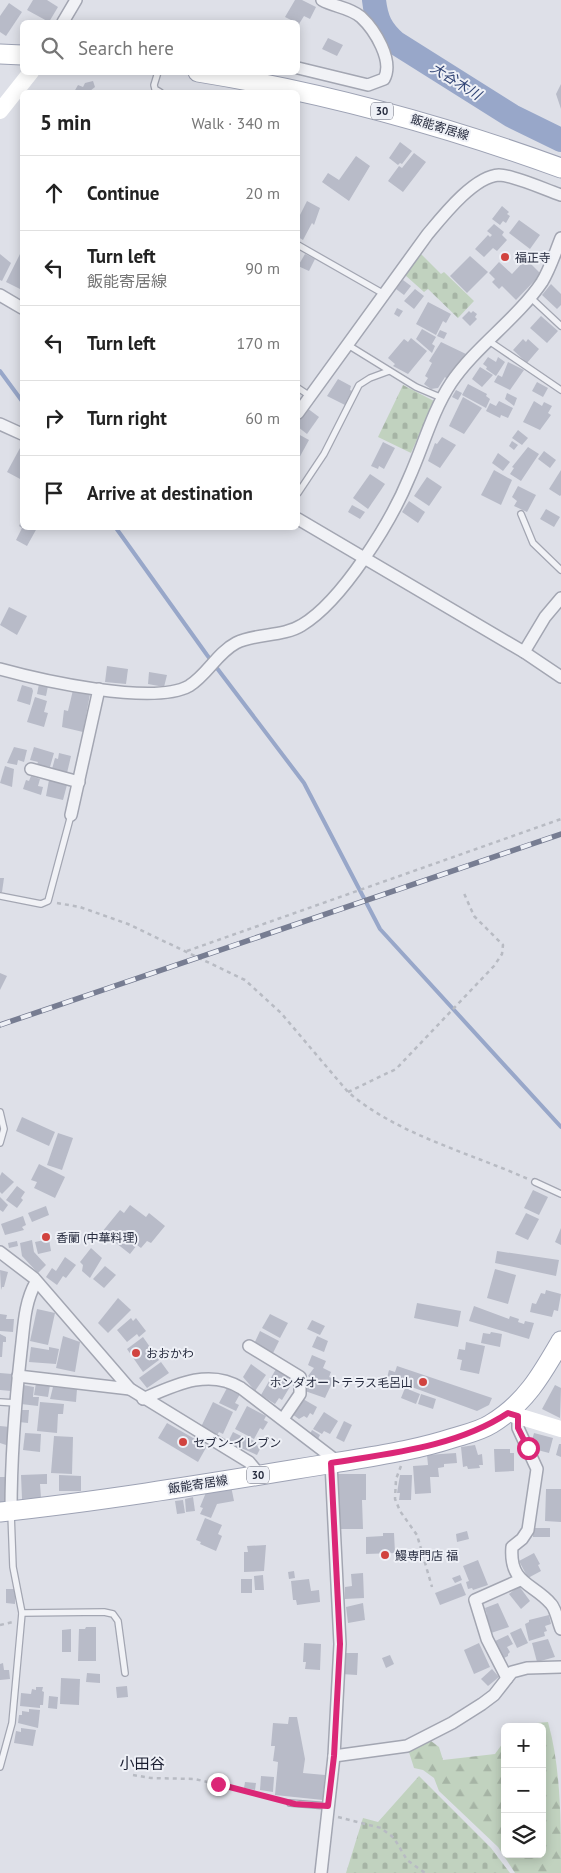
<!DOCTYPE html>
<html lang="en">
<head>
<meta charset="utf-8">
<style>
  :root { --surface:#fff; --page:#f6f6f6; --text:#222; --muted:#767676; --line:#e0e0e0 }
  body { margin:0; font-family:"PT Sans","Noto Sans JP",sans-serif; background:var(--page); color:var(--text) }
  .controls { position:absolute; right:15px; bottom:15px; display:grid; overflow:hidden; border-radius:8px; box-shadow:0 2px 12px #0003 }
  .controls button { width:45px; height:45px; display:grid; place-items:center; padding:0; border:0; border-bottom:1px solid var(--line); background:var(--surface); color:var(--text); font:25px sans-serif }
  .stop { position:absolute; width:15px; height:15px; margin:-11px; border:4px solid #db2777; border-radius:50%; background:#fff }
  .stop.end { background:#db2777; border-color:#fff; box-shadow:0 1px 5px #0008 }
  .list { margin:0; padding:0; list-style:none }
  h2 { display:flex; justify-content:space-between; align-items:center; height:65px; margin:0; padding:0 20px; font-size:21px }
  h2 small { font-size:16px; font-weight:400; color:var(--muted) }
  .list li { display:grid; grid-template-columns:32px 1fr auto; gap:15px; align-items:center; box-sizing:border-box; height:75px; padding:0 20px; border-top:1px solid var(--line) }
  .list b { display:block; font-size:19px; white-space:nowrap }
  .list p { margin:0; font-size:16px; white-space:nowrap; color:var(--muted) }
  .list em { font-size:16px; font-style:normal; color:var(--muted) }
  .icon { flex:none; width:28px; height:28px; fill:none; stroke:currentColor; stroke-width:2; stroke-linecap:round; stroke-linejoin:round }
  .map { position:relative; flex:none; width:561px; height:1873px; overflow:hidden }
  .search { position:absolute; background:var(--surface); box-shadow:0 2px 12px #0003; left:20px; top:20px; width:280px; height:55px; display:flex; align-items:center; gap:12px; box-sizing:border-box; padding:0 18px; border-radius:8px; color:var(--muted); font-size:19px }
  .panel { position:absolute; background:var(--surface); box-shadow:0 2px 12px #0003; left:20px; top:90px; width:280px; height:440px; border-radius:8px }
  .map>svg:first-child { display:block }
</style>
</head>
<body>
<div class="map">
<svg width="561" height="1873" viewBox="0 0 561 1873">
  <defs>
    <pattern id="forest-firs" width="22" height="20" patternUnits="userSpaceOnUse" patternTransform="scale(1.25)"><rect width="22" height="20" fill="#c1d2bf"/><path d="M5 1l3.5 6h-7zM16 11l3.5 6h-7z" fill="#a6b4a5"/></pattern>
    <pattern id="cemetery-stones" width="16" height="16" patternUnits="userSpaceOnUse" patternTransform="scale(1.25)"><rect width="16" height="16" fill="#c1d2bf"/><path d="M2 7V4a2 2 0 0 1 4 0v3zM10 15v-3a2 2 0 0 1 4 0v3z" fill="#a6b4a5"/></pattern>
  </defs>
  <rect width="100%" height="100%" fill="#dee0e8"/>
  <!-- forest -->
  <path fill="url(#forest-firs)" d="M 548,1722 C 561,1768 561,1823 561,1873 L 515,1873 L 498,1847 L 439,1791 L 434,1778 L 423,1770 L 414,1768 L 408,1749 L 431,1741 L 439,1747 L 443,1760 L 495,1754 L 505,1740 L 505,1854 L 542,1854 L 542,1727 L 519,1727 L 523,1724 Z"/>
  <!-- cemetery -->
  <g fill="url(#cemetery-stones)">
    <polygon points="421,254 441,274 444,272 474,301 458,318 428,289 424,292 405,275"/>
    <polygon points="403,385 434,401 411,453 378,437"/>
    <polygon points="419,1776 491,1848 510,1873 346,1873 363,1818 378,1822"/>
  </g>
  <g fill="none" stroke-linecap="round" stroke-linejoin="round">
    <!-- stream -->
    <g stroke="#98a7c9" stroke-width="4">
      <polyline points="0,371 22,401"/>
      <polyline points="116,528 207,655 304,783 380,929 561,1127"/>
    </g>
    <!-- river -->
    <path stroke="#98a7c9" stroke-width="24" d="M 374,0 C 376,19 381,30 396,43 L 512,116 L 561,140"/>
  </g>
  <!-- building -->
  <g fill="#b8bbc8">
    <polygon points="33,0 47,0 58,7 49,22 27,10"/>
    <polygon points="295,0 302,0 316,7 310,19 304,16 299,24 285,17"/>
    <polygon points="9,3 22,12 6,36 0,32 0,16"/>
    <polygon points="328,38 343,45 337,56 322,49"/>
    <polygon points="93,81 95,87 90,91 93,92 74,92 78,85 83,87 85,83"/>
    <polygon points="561,84 561,109 556,94"/>
    <polygon points="400,142 412,151 402,164 400,163 398,165 389,158"/>
    <polygon points="414,153 426,162 403,192 388,181 399,166 402,168"/>
    <polygon points="356,156 370,166 349,201 322,182 328,173 339,180"/>
    <polygon points="307,201 320,208 314,225 312,223 303,240 298,237 298,219"/>
    <polygon points="502,206 509,212 507,214 510,216 506,223 503,221 500,225 492,219"/>
    <polygon points="519,220 540,235 530,249 509,233"/>
    <polygon points="494,224 504,232 502,235 507,240 497,251 493,248 484,257 475,249 488,235 490,237 492,235 487,231"/>
    <polygon points="21,252 22,253 22,290 6,282"/>
    <polygon points="0,254 11,263 2,281 0,280"/>
    <polygon points="305,254 315,259 309,271 298,266"/>
    <polygon points="470,256 488,272 467,293 450,276"/>
    <polygon points="526,259 541,274 516,300 502,286 499,289 492,282 495,279 489,273 499,262 512,274"/>
    <polygon points="403,280 411,286 404,295 396,289"/>
    <polygon points="551,284 561,294 561,305 557,309 542,295"/>
    <polygon points="415,289 424,296 414,309 404,301"/>
    <polygon points="428,302 451,314 446,323 443,321 436,335 416,324"/>
    <polygon points="397,308 403,311 399,317 394,314"/>
    <polygon points="469,311 471,313 473,311 477,314 475,317 477,319 470,326 462,318"/>
    <polygon points="541,316 558,331 547,343 530,328"/>
    <polygon points="422,329 436,337 432,344 435,346 432,353 416,339"/>
    <polygon points="440,330 447,333 444,339 437,336"/>
    <polygon points="411,338 427,351 408,374 393,366 395,364 388,358 404,339 408,342"/>
    <polygon points="523,339 526,342 528,339 539,349 527,363 513,350"/>
    <polygon points="441,342 466,354 454,372 453,370 447,379 445,377 438,388 431,389 424,384 428,378 425,376 432,363 429,361"/>
    <polygon points="488,357 496,362 498,357 505,362 496,376 486,369 487,367 483,364"/>
    <polygon points="508,362 524,370 510,390 494,382 498,375 502,377"/>
    <polygon points="480,367 493,375 482,387 472,379"/>
    <polygon points="338,379 351,386 350,390 352,391 345,405 327,396"/>
    <polygon points="537,382 548,388 543,397 532,391"/>
    <polygon points="468,384 487,394 486,396 490,399 486,408 462,395"/>
    <polygon points="456,390 462,393 458,400 452,397"/>
    <polygon points="507,393 517,398 514,406 505,399"/>
    <polygon points="463,397 482,408 464,434 449,426"/>
    <polygon points="499,401 513,408 508,418 501,415 500,418 486,411 490,403 496,406"/>
    <polygon points="534,401 542,406 544,402 552,406 548,413 551,415 540,430 523,422"/>
    <polygon points="307,408 319,417 307,434 298,427 298,422"/>
    <polygon points="518,430 528,438 522,445 512,438"/>
    <polygon points="298,434 309,440 298,460"/>
    <polygon points="442,437 456,445 440,468 428,461 435,443 437,444"/>
    <polygon points="512,441 518,445 514,450 509,446"/>
    <polygon points="383,442 395,448 384,469 379,466 378,469 371,466"/>
    <polygon points="528,447 539,454 521,481 510,474 514,468 512,467"/>
    <polygon points="20,448 22,449 22,480 7,472"/>
    <polygon points="544,451 556,460 550,468 538,459"/>
    <polygon points="498,453 510,462 503,471 492,463"/>
    <polygon points="494,470 512,480 501,505 481,495"/>
    <polygon points="561,470 561,495 560,496 549,489"/>
    <polygon points="370,474 385,484 368,509 353,498"/>
    <polygon points="427,477 442,487 429,506 414,496"/>
    <polygon points="518,486 536,495 527,512 514,506 517,501 512,497"/>
    <polygon points="409,501 425,512 418,523 402,512"/>
    <polygon points="352,505 365,512 360,519 348,512"/>
    <polygon points="546,509 560,517 554,527 540,519"/>
    <polygon points="22,519 22,528 37,528 27,546 16,540 22,528 19,526"/>
    <polygon points="9,607 27,616 17,635 0,625"/>
    <polygon points="107,666 128,669 126,684 105,682"/>
    <polygon points="149,672 167,675 164,687 148,684"/>
    <polygon points="39,684 48,686 46,696 37,694"/>
    <polygon points="22,685 32,688 33,691 30,705 17,701"/>
    <polygon points="73,690 90,694 83,732 62,727 64,710 68,711"/>
    <polygon points="35,697 47,701 44,712 48,713 44,727 27,722"/>
    <polygon points="14,747 27,750 24,762 18,760 17,765 7,763"/>
    <polygon points="34,747 54,753 50,767 45,766 44,769 36,767 38,762 30,760"/>
    <polygon points="59,753 71,756 67,773 52,769 55,758 58,759"/>
    <polygon points="5,766 14,769 12,787 0,783"/>
    <polygon points="31,776 40,779 38,786 43,787 41,795 23,789 26,780 29,781"/>
    <polygon points="49,780 67,785 63,800 46,796"/>
    <polygon points="0,878 4,878 2,892 0,892"/>
    <polygon points="0,973 7,976 0,990"/>
    <polygon points="22,1117 55,1132 49,1146 16,1131"/>
    <polygon points="58,1133 73,1138 62,1170 47,1165"/>
    <polygon points="39,1164 65,1177 55,1198 34,1188 37,1182 31,1180"/>
    <polygon points="2,1172 14,1182 2,1194 0,1192 0,1176"/>
    <polygon points="17,1186 25,1192 21,1198 23,1200 17,1208 6,1200"/>
    <polygon points="533,1190 548,1197 539,1215 524,1208"/>
    <polygon points="0,1197 8,1205 3,1212 0,1210"/>
    <polygon points="130,1205 146,1217 149,1213 165,1226 151,1243 147,1241 141,1248 137,1245 130,1254 102,1232 120,1210 124,1213"/>
    <polygon points="46,1206 49,1215 32,1222 28,1213"/>
    <polygon points="526,1213 539,1219 528,1240 515,1234"/>
    <polygon points="23,1216 26,1225 22,1227 24,1230 5,1235 1,1224"/>
    <polygon points="561,1228 561,1245 555,1242"/>
    <polygon points="49,1239 51,1251 38,1254 35,1242"/>
    <polygon points="32,1240 34,1252 46,1265 38,1273 22,1256 20,1243"/>
    <polygon points="17,1241 18,1246 9,1248 8,1243"/>
    <polygon points="91,1248 102,1258 90,1278 82,1271 83,1265 80,1262"/>
    <polygon points="497,1251 559,1260 556,1276 495,1263"/>
    <polygon points="65,1257 76,1265 66,1278 63,1276 57,1285 46,1277 52,1268 56,1271"/>
    <polygon points="105,1266 116,1275 104,1288 93,1279"/>
    <polygon points="495,1269 516,1275 508,1304 487,1298"/>
    <polygon points="0,1270 8,1272 4,1287 2,1287 1,1290"/>
    <polygon points="546,1290 561,1294 558,1311 554,1310 552,1317 530,1312 532,1303 536,1304 541,1293 545,1294"/>
    <polygon points="118,1298 131,1310 108,1333 98,1323"/>
    <polygon points="417,1303 461,1311 458,1327 414,1318"/>
    <polygon points="474,1306 509,1319 510,1316 519,1319 518,1322 524,1324 525,1321 534,1323 529,1339 469,1321"/>
    <polygon points="37,1309 55,1313 48,1345 30,1341"/>
    <polygon points="0,1314 7,1315 6,1319 14,1319 13,1332 0,1331"/>
    <polygon points="270,1314 288,1323 280,1338 262,1328"/>
    <polygon points="131,1318 133,1321 136,1318 146,1331 139,1337 137,1334 127,1342 117,1330"/>
    <polygon points="312,1320 325,1326 320,1335 307,1329"/>
    <polygon points="260,1331 279,1341 273,1353 254,1344"/>
    <polygon points="491,1332 502,1334 500,1347 481,1343 483,1333 490,1334"/>
    <polygon points="0,1334 6,1337 6,1342 3,1342 2,1357 0,1357"/>
    <polygon points="63,1336 80,1342 75,1372 56,1368"/>
    <polygon points="317,1336 328,1341 324,1352 312,1347"/>
    <polygon points="143,1337 159,1360 143,1372 127,1349"/>
    <polygon points="466,1342 485,1346 479,1374 460,1370 462,1360 457,1359 459,1349 465,1350"/>
    <polygon points="31,1347 49,1350 49,1347 59,1349 56,1364 29,1362"/>
    <polygon points="312,1355 326,1361 323,1368 331,1372 329,1377 334,1379 325,1398 305,1391 311,1378 308,1376 314,1368 308,1365"/>
    <polygon points="161,1362 169,1373 147,1388 139,1378"/>
    <polygon points="251,1364 266,1375 255,1391 243,1377"/>
    <polygon points="397,1366 492,1398 489,1405 477,1411 387,1378 389,1370 395,1372"/>
    <polygon points="276,1369 289,1377 286,1382 291,1385 282,1400 279,1398 275,1404 261,1395"/>
    <polygon points="0,1373 12,1374 11,1391 0,1390"/>
    <polygon points="36,1383 50,1385 48,1397 34,1395"/>
    <polygon points="23,1385 34,1387 33,1397 39,1397 38,1406 21,1404"/>
    <polygon points="555,1385 561,1388 560,1418 542,1409"/>
    <polygon points="53,1387 77,1389 76,1402 50,1399"/>
    <polygon points="227,1388 240,1394 235,1403 239,1405 236,1411 219,1403"/>
    <polygon points="405,1388 420,1394 416,1404 401,1398"/>
    <polygon points="421,1394 436,1399 433,1409 418,1404"/>
    <polygon points="303,1399 317,1407 313,1415 310,1413 307,1418 304,1416 299,1419 292,1414"/>
    <polygon points="40,1402 64,1404 63,1414 58,1414 57,1433 37,1431"/>
    <polygon points="213,1402 233,1412 223,1434 219,1432 217,1435 201,1427"/>
    <polygon points="247,1406 266,1416 264,1420 268,1422 263,1430 260,1428 254,1439 235,1429"/>
    <polygon points="21,1410 29,1410 28,1423 19,1422"/>
    <polygon points="324,1412 338,1421 330,1434 324,1431 322,1434 313,1429"/>
    <polygon points="344,1421 352,1425 344,1442 336,1438"/>
    <polygon points="167,1423 207,1446 198,1462 158,1438"/>
    <polygon points="0,1426 10,1427 9,1446 0,1443"/>
    <polygon points="312,1430 320,1435 317,1441 309,1436"/>
    <polygon points="233,1432 241,1436 236,1446 228,1442"/>
    <polygon points="25,1433 41,1434 40,1452 23,1450"/>
    <polygon points="534,1433 553,1438 549,1453 530,1448"/>
    <polygon points="54,1436 73,1437 72,1474 51,1473"/>
    <polygon points="244,1436 258,1443 257,1446 261,1447 257,1455 239,1447"/>
    <polygon points="559,1444 561,1444 561,1457 556,1455"/>
    <polygon points="475,1445 478,1455 482,1454 483,1465 479,1465 480,1468 468,1469 467,1466 463,1467 461,1447"/>
    <polygon points="494,1449 510,1449 510,1453 514,1453 514,1471 495,1472"/>
    <polygon points="456,1453 457,1463 444,1464 444,1467 438,1468 439,1477 430,1477 431,1493 415,1494 413,1466 428,1465 427,1455"/>
    <polygon points="47,1474 47,1484 40,1484 41,1498 22,1499 21,1475"/>
    <polygon points="336,1474 366,1474 366,1500 362,1500 363,1529 340,1529"/>
    <polygon points="59,1475 81,1476 81,1491 59,1491"/>
    <polygon points="400,1475 412,1475 411,1500 399,1500 400,1493 397,1493"/>
    <polygon points="0,1477 9,1477 7,1503 0,1502"/>
    <polygon points="231,1486 234,1501 217,1504 211,1518 200,1514 203,1508 200,1507 207,1490"/>
    <polygon points="546,1489 561,1489 561,1522 545,1521"/>
    <polygon points="193,1497 195,1511 186,1512 185,1499"/>
    <polygon points="183,1500 185,1513 177,1514 175,1501"/>
    <polygon points="205,1518 222,1525 218,1534 222,1536 216,1551 200,1544 201,1542 196,1540"/>
    <rect x="533" y="1528" width="17" height="9"/>
    <polygon points="467,1531 469,1539 457,1542 456,1534"/>
    <polygon points="383,1533 394,1533 395,1553 366,1554 366,1537 383,1536"/>
    <polygon points="266,1545 264,1571 244,1572 244,1552 248,1552 247,1546"/>
    <polygon points="534,1553 540,1564 538,1565 541,1571 528,1578 519,1561"/>
    <polygon points="478,1560 488,1585 473,1590 472,1588 468,1589 466,1582 469,1581 463,1566"/>
    <polygon points="294,1571 295,1578 289,1579 288,1572"/>
    <polygon points="363,1573 364,1598 345,1599 345,1587 352,1586 351,1574"/>
    <polygon points="263,1575 264,1590 255,1590 254,1576"/>
    <polygon points="460,1575 462,1580 455,1583 452,1578"/>
    <rect x="241" y="1579" width="11" height="14"/>
    <polygon points="309,1579 311,1591 319,1590 320,1602 297,1605 296,1600 293,1600 291,1581"/>
    <polygon points="461,1583 466,1595 440,1605 435,1593"/>
    <polygon points="519,1586 530,1601 521,1609 509,1594"/>
    <polygon points="6,1589 15,1589 15,1604 6,1603"/>
    <polygon points="363,1603 365,1620 348,1623 346,1607"/>
    <polygon points="498,1603 509,1627 491,1633 485,1616 487,1615 485,1608"/>
    <polygon points="549,1615 551,1624 545,1626 547,1631 544,1632 545,1636 529,1641 525,1624 529,1622 529,1620"/>
    <polygon points="86,1627 96,1627 96,1661 78,1661 79,1629 85,1629"/>
    <polygon points="521,1628 528,1643 517,1648 510,1633"/>
    <polygon points="71,1629 71,1652 62,1652 62,1630"/>
    <polygon points="508,1635 513,1644 507,1647 510,1652 508,1654 508,1656 502,1659 493,1642"/>
    <polygon points="548,1639 555,1657 537,1662 532,1643"/>
    <polygon points="304,1643 321,1644 320,1670 305,1669 306,1662 303,1662"/>
    <polygon points="479,1643 490,1667 474,1674 464,1650"/>
    <polygon points="343,1653 358,1653 357,1675 341,1674 345,1662 342,1662"/>
    <polygon points="390,1655 394,1664 386,1668 382,1658"/>
    <polygon points="3,1663 4,1670 9,1670 10,1679 0,1680 0,1664"/>
    <polygon points="492,1669 499,1677 488,1686 481,1679"/>
    <polygon points="87,1673 100,1674 100,1683 86,1682"/>
    <polygon points="61,1678 80,1679 79,1705 60,1704"/>
    <polygon points="127,1686 128,1697 117,1698 116,1687"/>
    <polygon points="36,1687 43,1687 42,1691 44,1692 43,1705 40,1705 40,1708 20,1706 21,1693 31,1694 32,1689 36,1690"/>
    <polygon points="49,1696 58,1697 57,1709 48,1708"/>
    <polygon points="29,1709 40,1710 38,1728 18,1723 19,1715 22,1715 22,1711 29,1712"/>
    <polygon points="289,1717 297,1717 305,1759 303,1773 325,1775 323,1800 275,1795 278,1762 273,1761 275,1746 271,1746 273,1723 288,1724"/>
    <polygon points="21,1728 36,1730 33,1746 14,1743 16,1731 21,1732"/>
    <polygon points="261,1776 274,1777 273,1792 260,1790"/>
    <polygon points="245,1782 256,1783 255,1790 244,1788"/>
  </g>
  <g fill="none" stroke-linecap="round" stroke-linejoin="round">
    <defs>
      <g id="lane">
        <polyline points="158,72 154,85 155,89 160,92"/>
        <polyline points="298,245 384,294"/>
        <polyline points="530,297 561,326"/>
        <polyline points="489,341 561,390"/>
        <polyline points="348,345 416,387 442,398"/>
        <polyline points="298,388 310,396"/>
        <polyline points="298,493 324,454 359,385 370,378 389,371"/>
        <polyline points="521,514 533,543 561,570"/>
        <polyline points="0,896 41,904 48,901 71,815"/>
        <polyline points="0,1112 4,1129 0,1143"/>
        <polyline points="535,1182 561,1194"/>
        <polyline points="0,1402 16,1403"/>
        <polyline points="22,1613 104,1612 113,1614 118,1621 125,1673"/>
        <polyline points="0,1767 12,1723 22,1613 13,1567 11,1513"/>
        <polyline points="290,1803 328,1806"/>
      </g>
      <g id="street">
        <polyline points="63,22 76,0"/>
        <path d="M 298,68 L 368,85 L 384,79 C 394,61 375,30 361,17 C 349,7 334,7 322,0"/>
        <polyline points="0,295 22,308"/>
        <path d="M 298,413 L 427,235 C 442,217 474,176 499,175 C 513,175 546,190 561,195"/>
        <polyline points="0,424 22,434"/>
        <polyline points="298,519 524,652 561,677"/>
        <polyline points="524,652 545,617 561,598"/>
        <path d="M 0,669 C 40,680 153,706 189,686 C 207,675 217,653 236,643 C 256,633 283,637 302,625 C 342,601 391,522 409,478 C 423,447 432,412 451,383 C 475,347 517,319 542,282 C 550,269 555,253 561,238"/>
        <polyline points="31,769 79,782"/>
        <polyline points="71,815 99,689"/>
        <polyline points="0,1252 34,1278 130,1389 249,1462 259,1474"/>
        <polyline points="249,1346 300,1377 300,1394 283,1419"/>
        <polyline points="18,1376 130,1389"/>
        <path d="M 143,1399 C 175,1385 209,1368 241,1388 L 338,1462"/>
        <path d="M 518,1416 L 518,1428 L 537,1469 L 528,1530 L 522,1539 L 512,1547 C 509,1584 533,1583 551,1604 C 556,1609 558,1622 561,1629"/>
        <path d="M 11,1511 C 11,1458 15,1405 21,1351 C 24,1327 24,1303 36,1282"/>
        <polyline points="507,1678 487,1639 475,1600 520,1580"/>
        <polyline points="334,1756 407,1746 452,1723 482,1704 494,1695 512,1672 527,1668 561,1667"/>
        <polyline points="321,1873 334,1756 340,1644 331,1463"/>
      </g>
      <g id="primary">
        <polyline points="0,54 22,55"/>
        <path d="M 198,72 C 322,92 443,125 561,168"/>
        <path d="M 0,1512 C 112,1500 223,1481 334,1463 C 374,1456 413,1451 453,1438 C 466,1434 480,1431 491,1424 C 525,1404 542,1374 561,1341"/>
      </g>
    </defs>
    <!-- lane casing -->
    <use href="#lane" stroke="#a3a6b2" stroke-width="8"/>
    <!-- street casing -->
    <use href="#street" stroke="#a3a6b2" stroke-width="14"/>
    <!-- primary casing -->
    <use href="#primary" stroke="#9da2b4" stroke-width="21"/>
    <!-- path -->
    <g stroke="#b8bbc3" stroke-width="2.5" stroke-dasharray="4 4" stroke-linecap="butt">
      <path d="M 57,903 L 80,907 L 128,924 L 245,980 L 281,1013 L 348,1092 C 396,1134 470,1153 528,1179"/>
      <polyline points="187,951 561,819"/>
      <polyline points="348,1092 396,1069 494,966 502,954 503,945 474,916 463,891"/>
      <polyline points="401,1466 396,1479 395,1499 400,1511 417,1535 432,1587"/>
      <polyline points="0,1625 13,1622"/>
      <polyline points="133,1775 151,1778 195,1779 281,1800"/>
      <polyline points="338,1817 381,1828 394,1838 407,1860 425,1873"/>
    </g>
    <!-- lane -->
    <use href="#lane" stroke="#f1f2f6" stroke-width="5.5"/>
    <!-- street -->
    <use href="#street" stroke="#f1f2f6" stroke-width="11"/>
    <!-- secondary -->
    <g stroke="#fff" stroke-width="16">
      <polyline points="0,111 31,72"/>
      <polyline points="508,1413 561,1429"/>
    </g>
    <!-- primary -->
    <use href="#primary" stroke="#fff" stroke-width="19"/>
    <defs>
      <polyline id="rail" points="0,1025 561,834"/>
    </defs>
    <!-- rail casing -->
    <use href="#rail" stroke="#777d92" stroke-width="5.5"/>
    <!-- rail -->
    <use href="#rail" stroke="#eef0f6" stroke-width="4" stroke-dasharray="11" stroke-linecap="butt"/>
  </g>
  <g fill="none" stroke-linecap="round" stroke-linejoin="round">
    <!-- route -->
    <path stroke="#db2777" stroke-width="6" d="M 218,1784 L 295,1804 L 328,1806 L 334,1756 L 340,1644 L 331,1463 C 392,1453 456,1447 508,1413 L 518,1416 L 518,1428 L 528,1448"/>
  </g>
  <!-- markers -->
  <g fill="#d1433f" stroke="#eef0f6" stroke-width="2">
    <circle cx="505" cy="257" r="5"/>
    <circle cx="46" cy="1237" r="5"/>
    <circle cx="136" cy="1353" r="5"/>
    <circle cx="423" cy="1382" r="5"/>
    <circle cx="183" cy="1442" r="5"/>
    <circle cx="385" cy="1555" r="5"/>
  </g>
  <g text-anchor="middle" dominant-baseline="central" stroke-width="4" stroke-linejoin="round" paint-order="stroke">
    <!-- shield labels -->
    <g fill="#eef0f6" stroke="#636776" stroke-width="1">
      <rect x="371" y="102.5" width="22" height="17" rx="4"/>
      <rect x="247" y="1466.5" width="22" height="17" rx="4"/>
    </g>
    <g font-size="11" font-weight="bold" fill="#272c3f">
      <text x="382" y="111">30</text>
      <text x="258" y="1475">30</text>
    </g>
    <!-- street labels -->
    <g font-size="12" fill="#272c3f" stroke="#eef0f6">
      <text transform="translate(440 127) rotate(17)">飯能寄居線</text>
      <text transform="translate(198 1484) rotate(-9)">飯能寄居線</text>
    </g>
    <!-- poi labels -->
    <g font-size="12" fill="#272c3f" stroke="#eef0f6" text-anchor="start">
      <text x="515" y="257">福正寺</text>
      <text x="56" y="1237">香蘭 (中華料理)</text>
      <text x="146" y="1353">おおかわ</text>
      <text x="413" y="1382" text-anchor="end">ホンダオートテラス毛呂山</text>
      <text x="193" y="1442">セブン-イレブン</text>
      <text x="395" y="1555">鰻専門店 福</text>
    </g>
    <!-- water labels -->
    <g font-size="14" font-style="italic" fill="#304374" stroke="#eef0f6">
      <text transform="translate(456 81) rotate(32)">大谷木川</text>
    </g>
    <!-- quarter labels -->
    <g font-size="15" fill="#191d30" stroke="#eef0f6">
      <text x="142" y="1763">小田谷</text>
    </g>
  </g>
</svg>
<div class="controls">
<button>+</button>
<button>−</button>
<button><svg class="icon" aria-label="layers" viewBox="0 0 24 24"><path d="M12 4l9 5-9 5-9-5zM3 14l9 5 9-5"/></svg></button>
</div>
<div class="stop" style="left:528px;top:1448px"></div>
<div class="stop end" style="left:218px;top:1784px"></div>
<div class="search"><svg class="icon" aria-label="search" viewBox="0 0 24 24"><circle cx="10" cy="10" r="6"/><path d="M15 15l6 6"/></svg>Search here</div>
<section class="panel">
<h2>5 min<small>Walk · 340 m</small></h2>
<ul class="list">
<li><svg class="icon" aria-label="ahead" viewBox="0 0 24 24"><path d="M12 20V5M6 11l6-6 6 6"/></svg><div><b>Continue</b></div><em>20 m</em></li>
<li><svg class="icon" aria-label="left" viewBox="0 0 24 24"><path d="M17 20v-9H6M10 6l-5 5 5 5"/></svg><div><b>Turn left</b><p>飯能寄居線</p></div><em>90 m</em></li>
<li><svg class="icon" aria-label="left" viewBox="0 0 24 24"><path d="M17 20v-9H6M10 6l-5 5 5 5"/></svg><div><b>Turn left</b></div><em>170 m</em></li>
<li><svg class="icon" aria-label="right" viewBox="0 0 24 24"><path d="M7 20v-9h11M14 6l5 5-5 5"/></svg><div><b>Turn right</b></div><em>60 m</em></li>
<li><svg class="icon" aria-label="arrive" viewBox="0 0 24 24"><path d="M6 21V4h12l-3 4 3 4H6"/></svg><div><b>Arrive at destination</b></div></li>
</ul>
</section>
</div>
</body>
</html>
